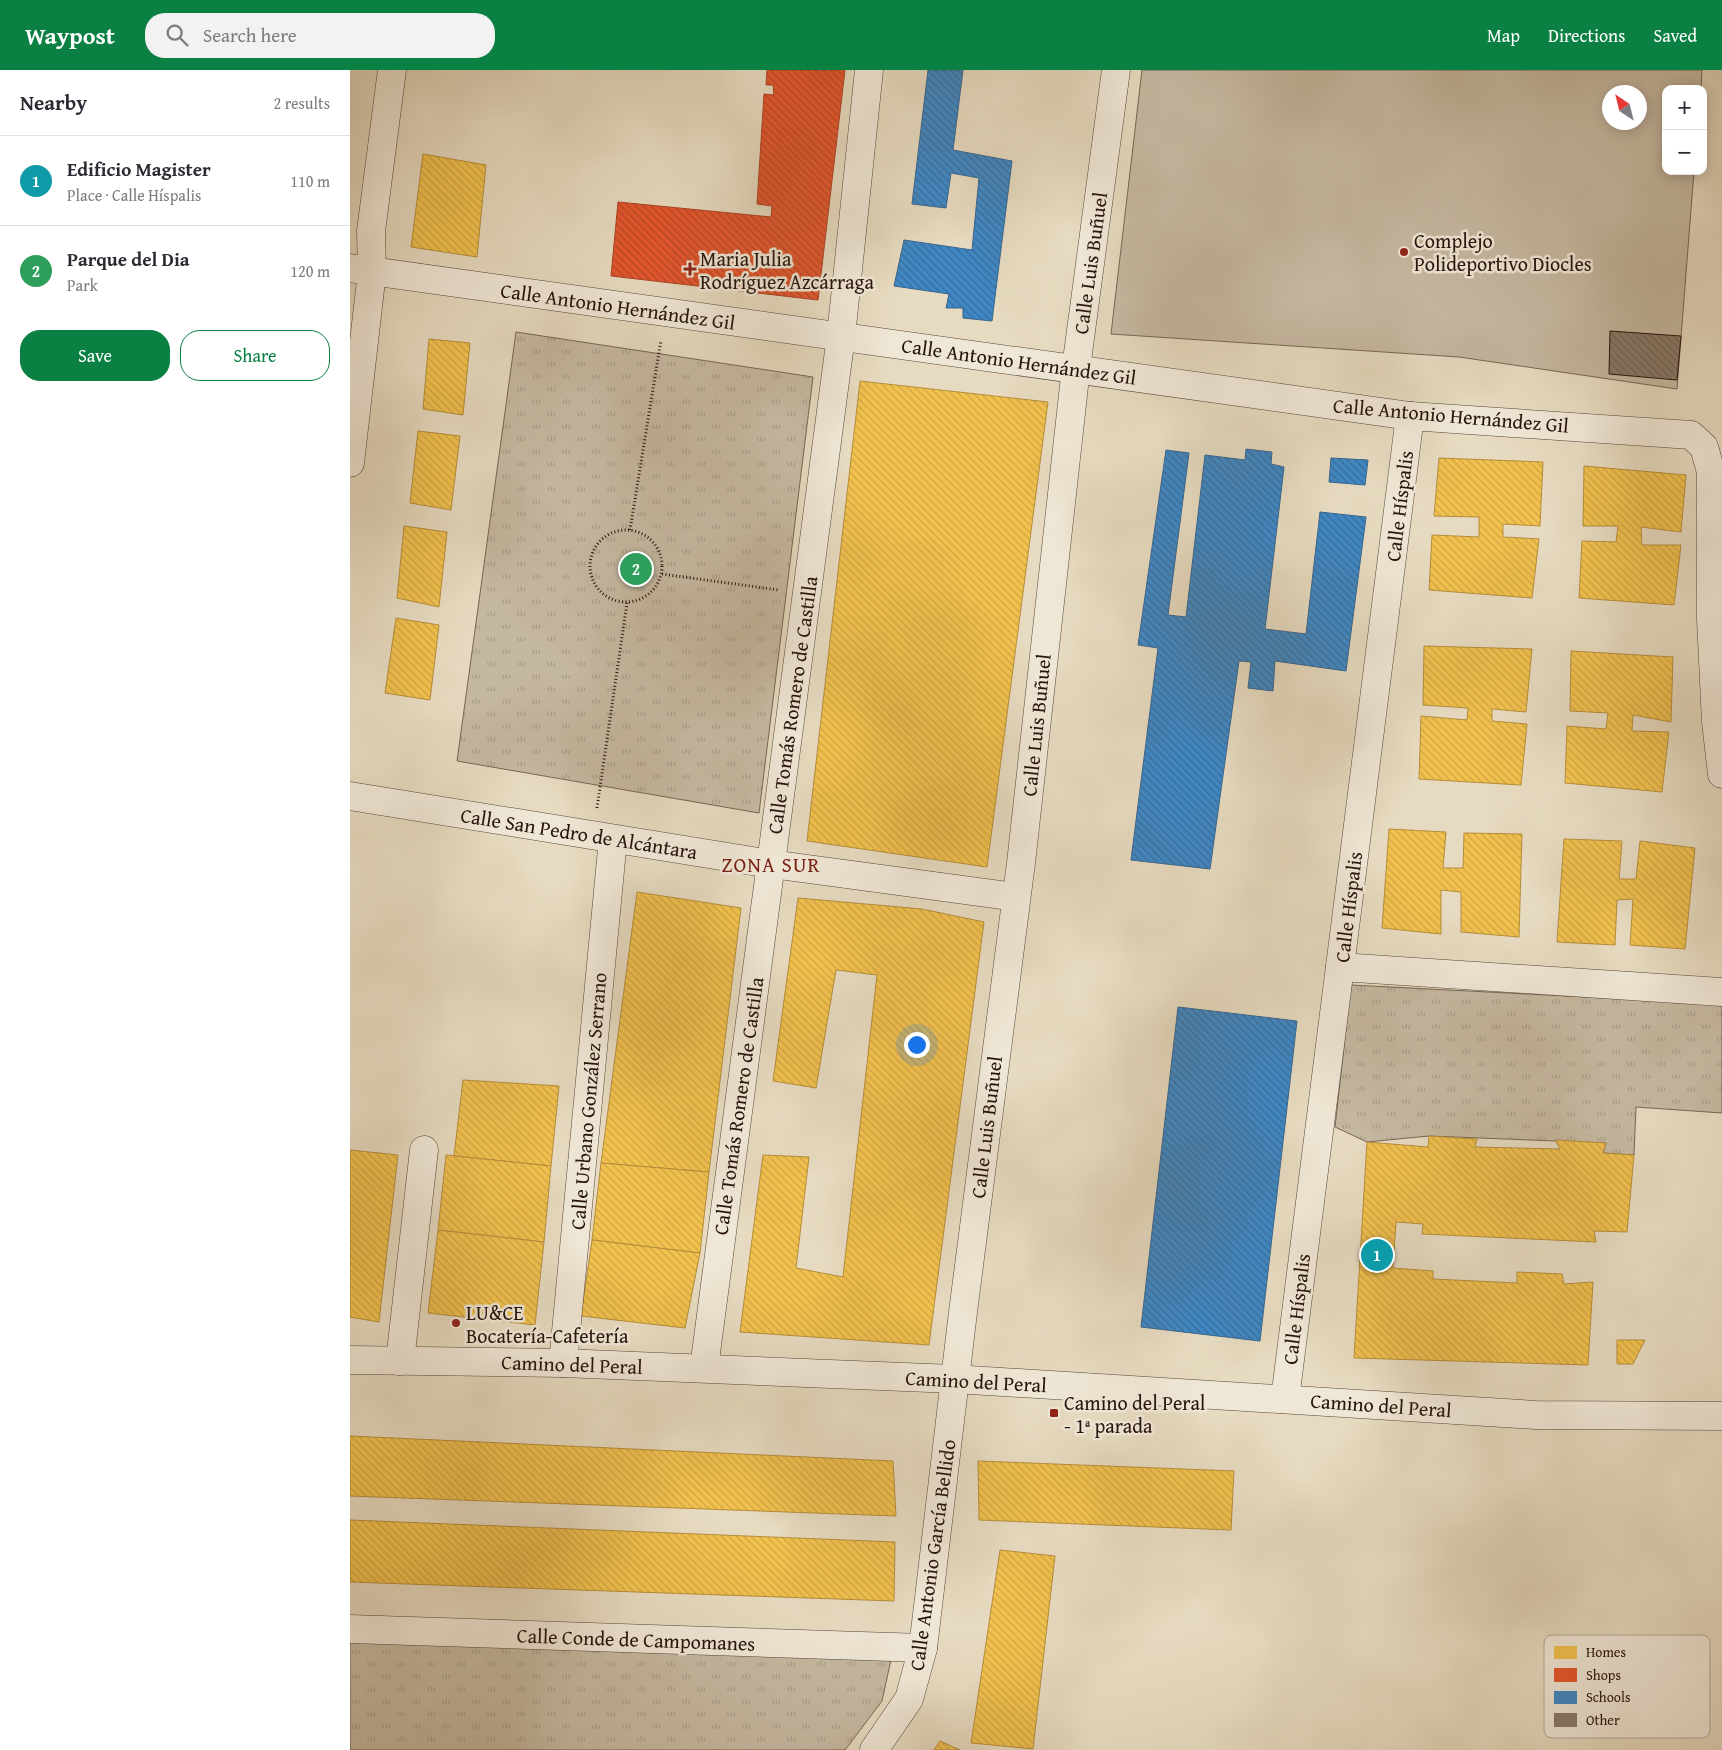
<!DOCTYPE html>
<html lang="en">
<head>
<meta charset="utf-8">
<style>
  :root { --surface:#fff; --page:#f2f2f3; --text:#2b2b33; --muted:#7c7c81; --line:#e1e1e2; --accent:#0b8043 }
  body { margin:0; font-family:"Gentium Book Plus",serif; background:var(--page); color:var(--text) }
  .controls { position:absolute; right:15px; top:15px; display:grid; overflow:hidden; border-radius:10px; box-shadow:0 2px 12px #0003 }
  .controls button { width:45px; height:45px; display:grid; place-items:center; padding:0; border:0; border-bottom:1px solid var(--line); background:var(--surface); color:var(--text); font:25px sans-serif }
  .compass { position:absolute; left:1252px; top:15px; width:45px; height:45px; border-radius:50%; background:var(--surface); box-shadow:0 2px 12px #0003; rotate:325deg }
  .you { position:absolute; left:566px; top:974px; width:18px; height:18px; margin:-12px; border:4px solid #fff; border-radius:50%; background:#1a73e8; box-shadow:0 0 0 8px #1a73e833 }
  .badge { display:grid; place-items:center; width:32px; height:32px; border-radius:50%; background:var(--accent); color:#fff; font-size:16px; font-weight:700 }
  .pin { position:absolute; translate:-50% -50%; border:2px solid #fff; box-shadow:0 1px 5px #0006 }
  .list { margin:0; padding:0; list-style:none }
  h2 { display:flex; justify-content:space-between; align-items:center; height:65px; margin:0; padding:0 20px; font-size:21px }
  h2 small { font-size:16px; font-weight:400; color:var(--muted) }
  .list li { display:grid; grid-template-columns:32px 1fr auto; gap:15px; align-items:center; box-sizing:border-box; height:90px; padding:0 20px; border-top:1px solid var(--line) }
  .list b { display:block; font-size:19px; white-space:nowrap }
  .list p { margin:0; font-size:16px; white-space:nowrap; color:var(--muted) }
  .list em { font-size:16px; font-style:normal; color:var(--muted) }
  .actions { display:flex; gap:10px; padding:15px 20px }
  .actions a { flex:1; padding:11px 0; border:1px solid var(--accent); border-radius:20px; text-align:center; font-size:18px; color:var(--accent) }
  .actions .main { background:var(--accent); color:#fff }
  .icon { flex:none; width:28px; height:28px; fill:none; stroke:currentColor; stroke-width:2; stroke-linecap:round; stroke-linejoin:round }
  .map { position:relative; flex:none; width:1372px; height:1680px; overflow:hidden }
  header { display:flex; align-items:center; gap:30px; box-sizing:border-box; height:70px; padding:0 25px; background:var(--accent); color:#fff }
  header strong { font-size:24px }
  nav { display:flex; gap:28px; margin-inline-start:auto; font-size:18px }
  .search { width:350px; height:45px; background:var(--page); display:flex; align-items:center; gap:12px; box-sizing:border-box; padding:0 18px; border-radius:20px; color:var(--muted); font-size:19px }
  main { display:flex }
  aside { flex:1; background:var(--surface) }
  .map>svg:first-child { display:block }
</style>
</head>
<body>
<header>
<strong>Waypost</strong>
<div class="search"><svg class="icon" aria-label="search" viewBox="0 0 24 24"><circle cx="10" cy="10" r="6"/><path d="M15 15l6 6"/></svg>Search here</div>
<nav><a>Map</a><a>Directions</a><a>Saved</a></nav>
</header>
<main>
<aside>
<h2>Nearby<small>2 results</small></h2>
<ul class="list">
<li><span class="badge" style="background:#0f9aa8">1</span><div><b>Edificio Magister</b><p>Place · Calle Híspalis</p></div><em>110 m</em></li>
<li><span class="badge" style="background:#2e9e5b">2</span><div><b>Parque del Dia</b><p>Park</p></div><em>120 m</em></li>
</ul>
<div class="actions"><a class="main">Save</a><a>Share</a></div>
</aside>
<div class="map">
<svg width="1372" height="1680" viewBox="0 0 1372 1680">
  <defs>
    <pattern id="park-tufts" width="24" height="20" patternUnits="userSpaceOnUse" patternTransform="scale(1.25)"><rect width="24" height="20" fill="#c5b8a1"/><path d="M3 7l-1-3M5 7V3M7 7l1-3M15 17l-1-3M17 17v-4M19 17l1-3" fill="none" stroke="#a99d89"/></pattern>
    <pattern id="homes-back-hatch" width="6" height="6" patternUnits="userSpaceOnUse" patternTransform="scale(1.25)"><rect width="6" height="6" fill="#f2c14e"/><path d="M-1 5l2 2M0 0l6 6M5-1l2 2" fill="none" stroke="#cfa543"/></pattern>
    <pattern id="shops-back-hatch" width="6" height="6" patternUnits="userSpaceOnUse" patternTransform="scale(1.25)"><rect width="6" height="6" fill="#e4572e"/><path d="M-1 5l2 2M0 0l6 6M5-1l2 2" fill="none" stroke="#b94726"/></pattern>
    <pattern id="schools-back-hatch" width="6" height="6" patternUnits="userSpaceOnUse" patternTransform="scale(1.25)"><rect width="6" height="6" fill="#3f88c5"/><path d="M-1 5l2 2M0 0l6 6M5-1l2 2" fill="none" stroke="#356e9e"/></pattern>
    <pattern id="building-back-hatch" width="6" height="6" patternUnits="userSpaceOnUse" patternTransform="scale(1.25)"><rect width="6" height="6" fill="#8a7a6a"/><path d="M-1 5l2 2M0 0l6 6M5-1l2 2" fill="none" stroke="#716356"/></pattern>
  </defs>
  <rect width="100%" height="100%" fill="#e6dac0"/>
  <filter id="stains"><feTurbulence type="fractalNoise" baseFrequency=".004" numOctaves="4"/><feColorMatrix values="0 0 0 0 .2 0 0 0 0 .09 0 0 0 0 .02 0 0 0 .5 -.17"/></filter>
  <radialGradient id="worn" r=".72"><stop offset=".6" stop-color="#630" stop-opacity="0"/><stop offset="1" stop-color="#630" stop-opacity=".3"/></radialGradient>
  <!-- park -->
  <g fill="url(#park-tufts)" stroke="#766656">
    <polygon points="166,262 463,307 409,743 107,691"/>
    <polygon points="1001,915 1372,934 1372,1043 1286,1037 1284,1085 1253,1083 1256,1073 1079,1066 1017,1072 985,1057"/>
    <polygon points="0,1571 542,1585 532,1631 495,1680 0,1680"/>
  </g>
  <!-- garden -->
  <path fill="#c5b8a1" stroke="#766656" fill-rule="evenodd" d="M 792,0 L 1352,0 L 1351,19 L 1316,19 L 1316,101 L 1344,101 L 1327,319 L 1109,287 L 761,264 ZM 1260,22 L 1290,22 L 1290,52 L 1260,52 Z"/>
  <!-- homes -->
  <g fill="url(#homes-back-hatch)" stroke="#b58d3a">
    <polygon points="73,84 136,95 127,187 61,177"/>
    <polygon points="79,269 120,273 113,345 73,339"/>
    <polygon points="510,311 698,332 637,797 457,771"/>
    <polygon points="68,361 110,366 101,440 60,433"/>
    <polygon points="1089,388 1193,392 1190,456 1153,454 1153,467 1189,469 1182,528 1079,520 1082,465 1129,467 1129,447 1084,446"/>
    <polygon points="1234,396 1336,405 1331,462 1291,457 1292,475 1331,475 1324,535 1229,528 1232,471 1266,472 1268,456 1233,456"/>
    <polygon points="54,456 97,462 89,537 47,528"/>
    <polygon points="46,548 89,555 80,630 35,623"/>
    <polygon points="1074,576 1182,579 1176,642 1142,639 1142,651 1177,654 1171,715 1069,709 1071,646 1117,650 1118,638 1073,635"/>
    <polygon points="1221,581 1323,587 1321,652 1283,645 1282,661 1319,662 1312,722 1215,713 1217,656 1256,659 1258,643 1220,641"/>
    <polygon points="1039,759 1096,762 1093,798 1113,798 1114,763 1172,764 1169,867 1111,862 1111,822 1091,820 1091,864 1032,858"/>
    <polygon points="1214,769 1272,771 1269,809 1286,809 1290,771 1345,778 1335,879 1280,875 1283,829 1267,830 1265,875 1207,872"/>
    <polygon points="287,822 391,838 359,1102 251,1093"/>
    <polygon points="448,828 572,839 634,852 579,1275 390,1262 413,1085 459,1087 446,1198 493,1207 527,905 486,900 466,1018 423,1011"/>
    <polygon points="113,1010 209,1016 201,1096 104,1086"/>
    <polygon points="1079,1066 1127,1069 1125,1077 1210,1079 1205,1070 1256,1073 1253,1083 1284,1085 1277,1162 1244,1161 1246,1172 1072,1164 1073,1154 1046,1152 1043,1198 1083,1201 1083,1209 1167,1213 1167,1202 1212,1204 1214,1214 1243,1212 1238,1295 1004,1288 1017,1072 1078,1077"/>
    <polygon points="0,1080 48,1085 29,1252 0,1247"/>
    <polygon points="96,1085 201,1096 194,1172 88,1160"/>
    <polygon points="251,1093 359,1102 350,1183 242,1170"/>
    <polygon points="88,1160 194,1172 185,1255 78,1243"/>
    <polygon points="242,1170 350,1183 335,1258 231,1246"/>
    <polygon points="1267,1270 1295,1270 1283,1294 1267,1294"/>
    <polygon points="0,1366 543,1391 546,1446 0,1426"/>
    <polygon points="628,1391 884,1401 881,1460 629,1450"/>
    <polygon points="0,1450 545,1472 544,1531 0,1512"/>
    <polygon points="650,1480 705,1486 683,1679 621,1673"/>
    <polygon points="590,1671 610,1680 584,1680"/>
  </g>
  <!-- shops -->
  <polygon fill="url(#shops-back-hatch)" stroke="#ab4324" points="417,0 495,0 468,230 261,206 268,132 421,147 422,136 407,134 414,24 424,25 423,15 416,15"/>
  <!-- schools -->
  <g fill="url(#schools-back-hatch)" stroke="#38658e">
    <polygon points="578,0 613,0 603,80 662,91 642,251 613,248 613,238 596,238 599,224 544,216 554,170 622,180 629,108 601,103 596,138 562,134"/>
    <polygon points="896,379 922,382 921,394 934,397 915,559 956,564 970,442 1016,447 996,601 925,591 923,621 898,618 901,592 889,591 860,799 781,790 808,578 788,575 816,380 839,383 818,545 836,547 855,385 895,390"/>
    <polygon points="981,388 1018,390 1015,415 979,412"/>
    <polygon points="828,937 947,951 910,1271 791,1257"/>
  </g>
  <!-- building -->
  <polygon fill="url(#building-back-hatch)" stroke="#26130c" points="1260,261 1331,266 1327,310 1259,304"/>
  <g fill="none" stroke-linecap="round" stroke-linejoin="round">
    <defs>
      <g id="minor">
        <polyline points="0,198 1060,346 1341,365 1354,377 1361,402 1361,549 1366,652 1372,704"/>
        <polyline points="0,393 22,202 21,161 42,0"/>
        <polyline points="0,726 421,794 666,827"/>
        <polyline points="990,897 1372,922"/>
        <polyline points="50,1291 74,1080"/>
        <polyline points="213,1293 263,769"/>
        <polyline points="354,1298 491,266 519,0"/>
        <polyline points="935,1329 1060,346"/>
        <polyline points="0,1559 573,1578"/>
        <polyline points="524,1680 559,1629 573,1578 613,1242 671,793 726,298 766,0"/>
      </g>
      <polyline id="tertiary" points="0,1290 213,1293 604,1309 1186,1345 1372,1346"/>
    </defs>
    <!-- minor casing -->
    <use href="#minor" stroke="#564539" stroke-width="29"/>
    <!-- tertiary casing -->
    <use href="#tertiary" stroke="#564539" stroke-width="29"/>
    <!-- path -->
    <g stroke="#26130c" stroke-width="3" stroke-dasharray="1 2.5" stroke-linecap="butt">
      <circle cx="276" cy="496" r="36"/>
      <polyline points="280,460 311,270"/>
      <polyline points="312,504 429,520"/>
      <polyline points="247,738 277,533"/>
    </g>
    <!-- minor -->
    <use href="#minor" stroke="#efe7d6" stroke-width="28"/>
    <!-- tertiary -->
    <use href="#tertiary" stroke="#efe7d6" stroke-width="28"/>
  </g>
  <!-- markers -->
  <g fill="#8f2418" stroke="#efe7d6" stroke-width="2">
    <circle cx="1054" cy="182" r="5"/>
    <path d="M337.5 191.5h5v5h5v5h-5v5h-5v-5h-5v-5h5z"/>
    <circle cx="106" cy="1253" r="5"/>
    <rect x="699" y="1338" width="10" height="10" rx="2.5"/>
  </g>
  <g text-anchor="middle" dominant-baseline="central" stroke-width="5" stroke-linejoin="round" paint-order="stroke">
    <!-- poi labels -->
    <g font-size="20" fill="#26130c" stroke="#efe7d6" text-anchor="start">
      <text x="1064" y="170">Complejo<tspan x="1064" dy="23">Polideportivo Diocles</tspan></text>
      <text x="350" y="188">Maria Julia<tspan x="350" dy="23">Rodríguez Azcárraga</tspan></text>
      <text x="116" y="1242">LU&amp;CE<tspan x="116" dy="23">Bocatería-Cafetería</tspan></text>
      <text x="714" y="1332">Camino del Peral<tspan x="714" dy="23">- 1ª parada</tspan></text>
    </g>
    <!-- street labels -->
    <g font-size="20" fill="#26130c" stroke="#efe7d6">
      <text transform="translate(740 193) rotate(-82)">Calle Luis Buñuel</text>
      <text transform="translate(268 236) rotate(8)">Calle Antonio Hernández Gil</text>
      <text transform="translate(669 291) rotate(8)">Calle Antonio Hernández Gil</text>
      <text transform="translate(1101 345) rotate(5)">Calle Antonio Hernández Gil</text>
      <text transform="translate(1049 436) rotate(-83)">Calle Híspalis</text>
      <text transform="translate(442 635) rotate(-82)">Calle Tomás Romero de Castilla</text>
      <text transform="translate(686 655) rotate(-84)">Calle Luis Buñuel</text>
      <text transform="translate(229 763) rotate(9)">Calle San Pedro de Alcántara</text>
      <text transform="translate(998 837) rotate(-83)">Calle Híspalis</text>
      <text transform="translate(238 1031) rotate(-85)">Calle Urbano González Serrano</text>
      <text transform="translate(388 1036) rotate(-82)">Calle Tomás Romero de Castilla</text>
      <text transform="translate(636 1057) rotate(-83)">Calle Luis Buñuel</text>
      <text transform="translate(946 1239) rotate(-83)">Calle Híspalis</text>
      <text transform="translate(222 1294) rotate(2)">Camino del Peral</text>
      <text transform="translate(626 1311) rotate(3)">Camino del Peral</text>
      <text transform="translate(1031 1335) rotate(4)">Camino del Peral</text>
      <text transform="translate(582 1485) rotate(-82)">Calle Antonio García Bellido</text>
      <text transform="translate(286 1569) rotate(2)">Calle Conde de Campomanes</text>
    </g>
    <!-- neighbourhood labels -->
    <g font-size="21" letter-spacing="1" fill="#7a1f14" stroke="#efe7d6">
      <text x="421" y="794">ZONA SUR</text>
    </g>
  </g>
  <!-- legend -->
  <rect x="1194" y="1565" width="166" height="103" rx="8" fill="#efe7d6" stroke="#b3a799" stroke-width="1"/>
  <rect x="1204" y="1576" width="23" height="13" fill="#f2c14e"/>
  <rect x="1204" y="1598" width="23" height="14" fill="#e4572e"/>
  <rect x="1204" y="1621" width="23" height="13" fill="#3f88c5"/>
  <rect x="1204" y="1643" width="23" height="14" fill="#8a7a6a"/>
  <g font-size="14" fill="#26130c">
    <text x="1236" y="1587">Homes</text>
    <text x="1236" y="1610">Shops</text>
    <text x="1236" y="1632">Schools</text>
    <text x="1236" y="1655">Other</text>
  </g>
  <rect width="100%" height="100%" filter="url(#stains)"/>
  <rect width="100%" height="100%" fill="url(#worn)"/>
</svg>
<div class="controls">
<button>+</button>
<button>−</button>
</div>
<svg class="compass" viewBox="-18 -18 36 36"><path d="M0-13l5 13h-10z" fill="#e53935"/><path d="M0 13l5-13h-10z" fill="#7c7c81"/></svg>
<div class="you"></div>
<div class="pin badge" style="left:1027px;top:1185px;background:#0f9aa8">1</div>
<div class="pin badge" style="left:286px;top:499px;background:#2e9e5b">2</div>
</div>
</main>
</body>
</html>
